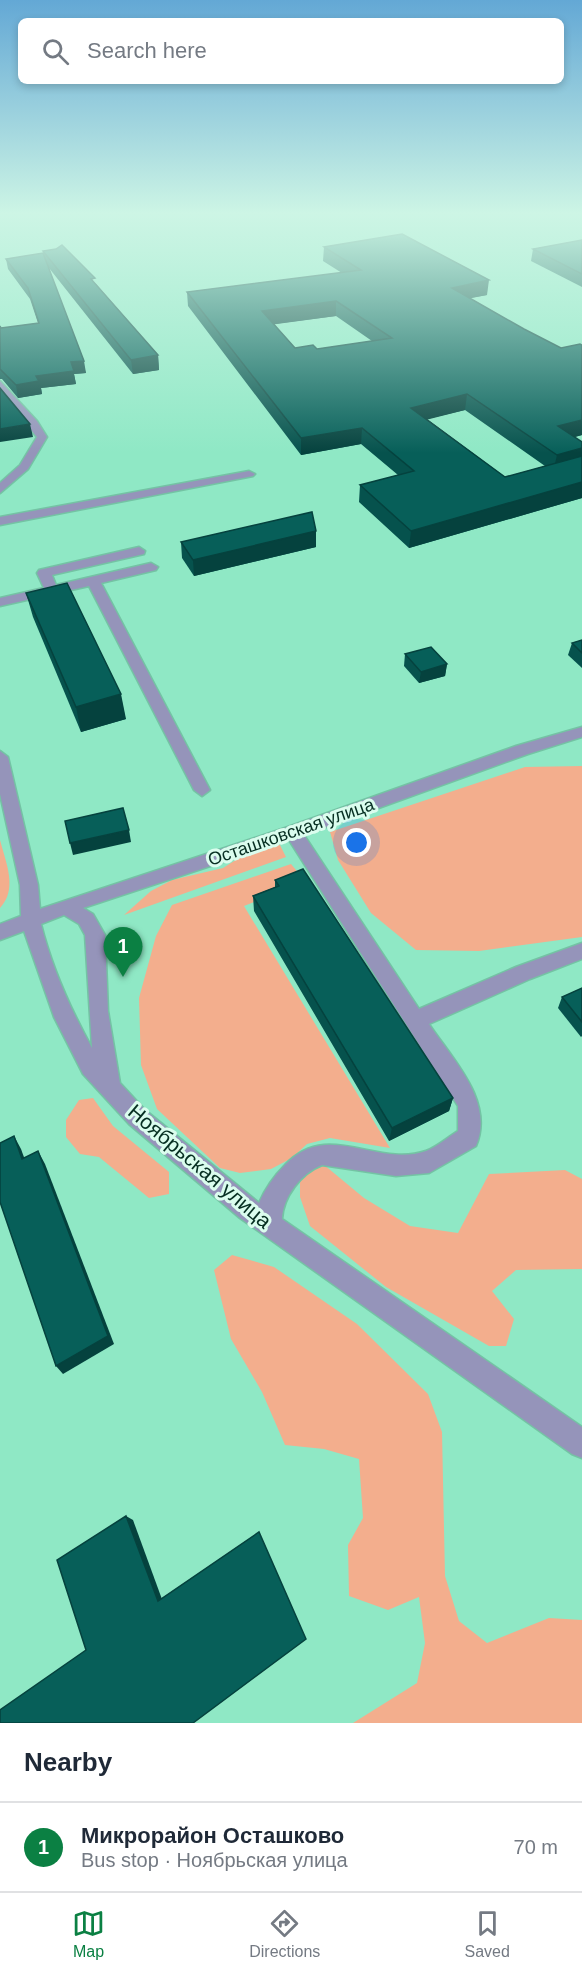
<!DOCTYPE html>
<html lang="en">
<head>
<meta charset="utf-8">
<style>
  :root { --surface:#fff; --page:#f6f6f7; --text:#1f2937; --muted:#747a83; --line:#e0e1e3; --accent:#0b8043 }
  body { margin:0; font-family:Arial,sans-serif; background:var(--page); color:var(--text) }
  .you { position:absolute; left:357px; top:843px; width:21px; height:21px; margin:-15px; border:4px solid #fff; border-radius:50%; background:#1a73e8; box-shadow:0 0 0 9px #1a73e833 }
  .badge { display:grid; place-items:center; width:39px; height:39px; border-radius:50%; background:var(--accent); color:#fff; font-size:20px; font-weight:700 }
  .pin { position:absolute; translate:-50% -50px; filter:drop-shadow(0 2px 3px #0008) }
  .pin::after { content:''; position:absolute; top:32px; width:21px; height:18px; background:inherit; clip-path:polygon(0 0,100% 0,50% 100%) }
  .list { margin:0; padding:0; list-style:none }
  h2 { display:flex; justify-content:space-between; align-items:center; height:78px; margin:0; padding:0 24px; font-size:26px }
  h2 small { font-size:20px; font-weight:400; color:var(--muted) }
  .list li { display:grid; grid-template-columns:39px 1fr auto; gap:18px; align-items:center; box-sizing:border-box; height:90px; padding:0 24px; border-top:2px solid var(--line) }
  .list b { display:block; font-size:22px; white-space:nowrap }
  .list p { margin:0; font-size:20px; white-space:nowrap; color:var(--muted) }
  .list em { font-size:20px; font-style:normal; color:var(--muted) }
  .icon { flex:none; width:33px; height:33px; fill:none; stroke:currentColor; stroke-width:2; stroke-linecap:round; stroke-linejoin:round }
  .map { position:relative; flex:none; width:582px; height:1723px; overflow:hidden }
  .search { position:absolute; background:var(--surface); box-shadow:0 3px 9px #0003; left:18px; right:18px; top:18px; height:66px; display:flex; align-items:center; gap:15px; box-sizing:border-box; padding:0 21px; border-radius:9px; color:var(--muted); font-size:22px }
  .sheet { height:168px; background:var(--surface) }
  nav { display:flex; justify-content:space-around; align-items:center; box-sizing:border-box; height:84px; border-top:2px solid var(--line); background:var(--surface); font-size:16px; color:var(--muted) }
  nav a { display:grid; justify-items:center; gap:3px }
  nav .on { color:var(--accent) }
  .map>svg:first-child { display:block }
</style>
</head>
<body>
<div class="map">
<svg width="582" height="1723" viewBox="0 0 582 1723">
  <rect width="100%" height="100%" fill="#8fe8c5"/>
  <!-- green -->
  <g fill="#f3ae8d">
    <polygon points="582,766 582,937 479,951 416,950 371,913 338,860 330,832 525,767"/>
    <path d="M 0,840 C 6,863 18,889 0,908 L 0,918 Z"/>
    <polygon points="279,843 286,857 124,915 151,891 172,880 223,868 247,853"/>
    <polygon points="291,864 306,882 244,906 390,1148 330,1138 307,1144 292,1158 271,1169 240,1173 220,1168 157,1109 141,1065 139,998 156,936 172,905"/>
    <polygon points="93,1098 113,1126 169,1172 169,1194 149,1198 99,1157 80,1154 66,1137 66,1120 79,1100"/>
    <polygon points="323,1164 364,1198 410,1226 458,1233 489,1174 565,1170 582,1179 582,1269 516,1270 492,1291 514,1319 506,1346 489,1346 386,1287 310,1226 300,1197 300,1174"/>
    <polygon points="232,1255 274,1267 357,1324 428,1394 442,1432 445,1576 459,1621 487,1643 549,1618 582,1620 582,1723 353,1723 417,1683 425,1643 419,1597 388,1610 349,1596 348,1545 363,1518 359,1459 324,1449 285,1445 262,1392 231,1339 214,1270"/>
  </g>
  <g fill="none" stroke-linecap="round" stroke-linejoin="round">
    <defs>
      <g id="minor">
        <polygon points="0,381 37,421 47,437 28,469 0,493 0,483 20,465 37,437 0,393"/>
        <polygon points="249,471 255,474 253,476 0,525 0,517"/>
        <polygon points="139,547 145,551 144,554 52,575 56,585 151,563 158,567 156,570 101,583 210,790 202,796 194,790 89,586 0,606 0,598 44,588 37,573 39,570"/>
        <path d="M 582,727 L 582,737 L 528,754 L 304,835 L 419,1009 L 516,967 L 582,943 L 582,959 L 530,979 L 429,1024 C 452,1059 495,1101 476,1146 L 429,1173 L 396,1176 L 322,1165 C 301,1173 283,1197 282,1219 L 582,1427 L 582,1458 L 572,1454 L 240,1218 L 129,1124 L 83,1074 L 54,1017 L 24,931 L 0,940 L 0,924 L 21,916 L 20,885 L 0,794 L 0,751 L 8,757 L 38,885 L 40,909 L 288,827 L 516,746 ZM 289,840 L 458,1106 L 458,1131 C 448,1137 437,1147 426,1151 C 376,1168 328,1119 285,1165 C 274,1176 265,1189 259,1203 L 145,1110 L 120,1083 L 108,1011 L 105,935 L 93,914 L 83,908 ZM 64,915 L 79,924 L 85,935 L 92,1048 C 70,1008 52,968 41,924 Z"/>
      </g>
    </defs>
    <!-- minor casing -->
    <use href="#minor" stroke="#74c3a4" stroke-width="3"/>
    <!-- minor -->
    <use href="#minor" fill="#9594ba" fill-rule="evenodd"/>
  </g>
  <!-- wall -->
  <g fill="#06524d" fill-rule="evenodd">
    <polygon points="582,240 582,287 531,261 533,249"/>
    <path d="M 324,247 L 487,295 L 470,298 L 582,435 L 574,437 L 582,442 L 582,498 L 409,548 L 359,502 L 360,485 L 398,475 L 361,444 L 301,455 L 188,306 L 187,292 L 342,273 L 323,261 ZM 336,316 L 372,341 L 317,349 L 295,348 L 274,324 ZM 465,410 L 545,466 L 505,477 L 427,419 Z"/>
    <polygon points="43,251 96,284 158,355 159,370 133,374 49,268 86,373 74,374 76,384 41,388 42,394 18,398 2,379 0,379 0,326 1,328 38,323 30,299 8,269 6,259 44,256"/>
    <polygon points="316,531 316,547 194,576 182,558 181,542"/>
    <polygon points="26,593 126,719 81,732 33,617"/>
    <polygon points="582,640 582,668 568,655 572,643"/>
    <polygon points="405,654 447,664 445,676 419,683 404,666"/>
    <polygon points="275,880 453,1098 449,1111 389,1141 254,911 253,896 275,887"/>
    <polygon points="582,988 582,1036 581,1037 558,1008 562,997"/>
  </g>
  <!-- shaded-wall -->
  <g fill="#05423e">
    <polygon points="489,280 487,295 451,302 452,288"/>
    <polygon points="336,301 336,316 262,326 262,311"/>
    <polygon points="158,355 159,370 133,374 131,360"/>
    <polygon points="84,361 86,373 74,374 76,384 41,388 42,394 18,398 16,385 71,362"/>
    <polygon points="467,394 465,410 410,424 411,408"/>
    <polygon points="582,420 582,435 554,443 558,426"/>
    <polygon points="30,424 33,437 0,442 0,429"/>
    <polygon points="362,428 361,444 301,455 301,438"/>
    <polygon points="582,448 582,464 553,472 557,455"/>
    <polygon points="582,482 582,498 409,548 411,531"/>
    <polygon points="316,531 316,547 194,576 193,560"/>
    <polygon points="447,664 445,676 419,683 421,672"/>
    <polygon points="121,694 126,719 81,732 76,707"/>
    <polygon points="129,830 131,842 73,855 70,843"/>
    <polygon points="453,1098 449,1111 389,1141 392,1128"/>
    <polygon points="14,1136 21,1149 29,1171 22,1159"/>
    <polygon points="38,1151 45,1164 114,1344 63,1374 56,1366"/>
    <polygon points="126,1516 133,1520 163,1602 158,1601"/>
  </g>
  <!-- building -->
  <g fill="#075f59" stroke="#05423e" stroke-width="1.5" fill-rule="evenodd">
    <path d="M 402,234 L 489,280 L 452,288 L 524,329 L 561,348 L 580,344 L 582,345 L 582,420 L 558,426 L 582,442 L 582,448 L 557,455 L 467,394 L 411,408 L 505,477 L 582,456 L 582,482 L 411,531 L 360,485 L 414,471 L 362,428 L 301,438 L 187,292 L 361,270 L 324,247 ZM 336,301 L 392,338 L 317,349 L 313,345 L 295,348 L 262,311 Z"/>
    <polygon points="582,240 582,274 533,249"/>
    <polygon points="62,245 95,278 91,279 158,355 131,360 43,251 56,249"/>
    <polygon points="43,253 84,361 71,362 74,371 36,376 39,381 16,385 0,369 0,326 1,328 39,323 28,288 6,259"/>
    <polygon points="0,388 30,424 0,429"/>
    <polygon points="312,512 316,531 193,560 181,542"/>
    <polygon points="67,583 121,694 76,707 26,593"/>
    <polygon points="582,640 582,653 572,643"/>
    <polygon points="431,647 447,664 421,672 405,654"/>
    <polygon points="123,808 129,830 70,843 65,821"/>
    <polygon points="303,869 453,1098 392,1128 253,896 279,886 275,880"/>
    <polygon points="582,988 582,1022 562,997"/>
    <polygon points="14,1136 22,1159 38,1151 108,1336 56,1366 0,1202 0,1143"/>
    <polygon points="126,1516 158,1601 259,1532 306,1639 193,1723 0,1723 0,1710 86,1650 57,1560"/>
  </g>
  <!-- sky -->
  <linearGradient id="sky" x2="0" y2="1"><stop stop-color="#63a8d5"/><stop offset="0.47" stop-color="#cdf5e5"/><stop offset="1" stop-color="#cdf5e5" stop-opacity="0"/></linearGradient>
  <rect width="582" height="453" fill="url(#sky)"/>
  <g text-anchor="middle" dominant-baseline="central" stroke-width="6" stroke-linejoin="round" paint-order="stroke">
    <!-- street labels -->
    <g font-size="18" fill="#072f22" stroke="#dbfdee">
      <text transform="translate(291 832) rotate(-19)">Осташковская улица</text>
    </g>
    <!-- near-street labels -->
    <g font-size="21" fill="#072f22" stroke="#dbfdee">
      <text transform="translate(200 1166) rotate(40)">Ноябрьская улица</text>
    </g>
  </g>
</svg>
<div class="you"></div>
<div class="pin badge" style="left:123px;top:977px">1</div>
<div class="search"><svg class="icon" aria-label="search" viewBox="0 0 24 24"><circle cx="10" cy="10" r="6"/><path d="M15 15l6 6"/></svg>Search here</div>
</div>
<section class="sheet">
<h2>Nearby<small></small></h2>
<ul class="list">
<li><span class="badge">1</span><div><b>Микрорайон Осташково</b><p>Bus stop · Ноябрьская улица</p></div><em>70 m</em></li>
</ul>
</section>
<nav>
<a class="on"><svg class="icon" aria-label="map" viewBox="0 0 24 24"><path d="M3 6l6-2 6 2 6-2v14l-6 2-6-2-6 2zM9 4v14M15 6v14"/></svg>Map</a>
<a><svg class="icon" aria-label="directions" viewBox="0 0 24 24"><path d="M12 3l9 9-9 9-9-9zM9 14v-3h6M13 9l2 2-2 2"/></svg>Directions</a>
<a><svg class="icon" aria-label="saved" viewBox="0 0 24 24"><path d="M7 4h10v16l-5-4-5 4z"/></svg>Saved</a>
</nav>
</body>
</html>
